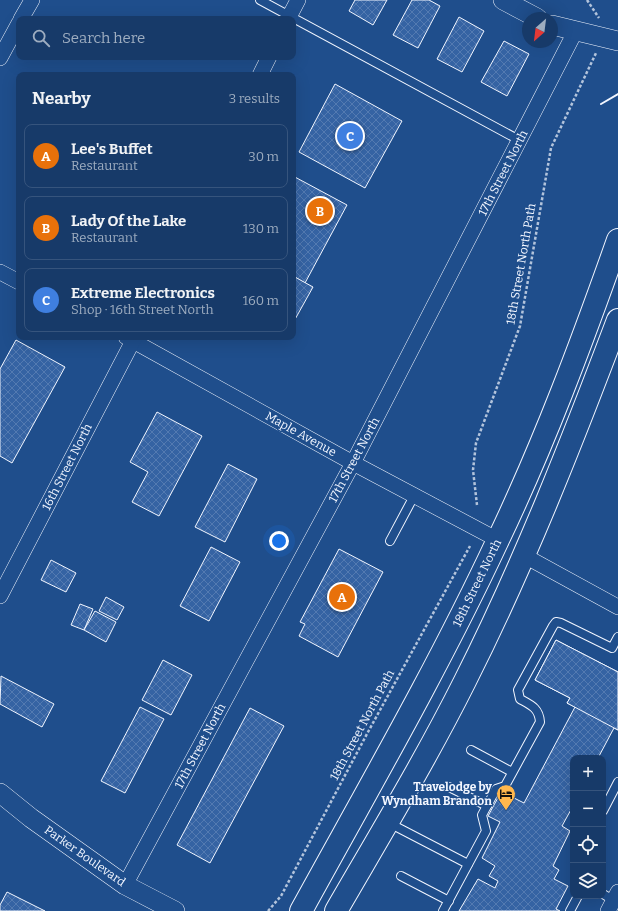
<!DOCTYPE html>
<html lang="en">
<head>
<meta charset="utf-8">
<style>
  :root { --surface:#173a69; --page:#20416f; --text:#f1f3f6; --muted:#9eadc0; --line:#36547d; --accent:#ea580c }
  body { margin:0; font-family:Bitter,serif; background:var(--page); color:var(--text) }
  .controls { position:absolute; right:12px; bottom:12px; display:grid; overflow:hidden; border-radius:8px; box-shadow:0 4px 16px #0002 }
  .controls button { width:36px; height:36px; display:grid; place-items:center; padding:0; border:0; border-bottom:1px solid var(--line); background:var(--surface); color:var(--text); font:20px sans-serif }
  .compass { position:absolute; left:522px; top:12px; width:36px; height:36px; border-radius:50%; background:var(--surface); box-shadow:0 4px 16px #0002; rotate:208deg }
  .you { position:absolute; left:279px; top:541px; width:14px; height:14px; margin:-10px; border:3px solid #fff; border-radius:50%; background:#1a73e8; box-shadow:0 0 0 6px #1a73e833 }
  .badge { display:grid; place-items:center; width:26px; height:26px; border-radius:50%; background:var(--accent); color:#fff; font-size:13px; font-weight:700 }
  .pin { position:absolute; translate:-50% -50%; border:2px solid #fff; box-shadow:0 1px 4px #0006 }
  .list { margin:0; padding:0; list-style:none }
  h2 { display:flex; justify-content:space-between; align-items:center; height:52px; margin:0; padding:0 16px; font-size:17px }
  h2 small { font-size:13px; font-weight:400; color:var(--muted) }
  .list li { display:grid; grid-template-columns:26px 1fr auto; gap:12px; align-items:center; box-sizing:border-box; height:64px; margin:0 8px 8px; padding:0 8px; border:1px solid var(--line); border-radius:8px }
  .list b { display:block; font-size:15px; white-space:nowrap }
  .list p { margin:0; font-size:13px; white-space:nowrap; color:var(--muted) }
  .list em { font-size:13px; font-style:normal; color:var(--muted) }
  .icon { flex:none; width:22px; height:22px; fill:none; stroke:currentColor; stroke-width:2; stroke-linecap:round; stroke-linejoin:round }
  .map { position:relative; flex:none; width:618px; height:911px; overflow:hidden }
  .search { position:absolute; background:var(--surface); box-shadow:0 4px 16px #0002; left:16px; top:16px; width:280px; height:44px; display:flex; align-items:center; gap:10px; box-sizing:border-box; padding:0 14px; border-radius:8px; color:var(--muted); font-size:15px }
  .panel { position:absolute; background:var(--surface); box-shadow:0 4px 16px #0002; left:16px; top:72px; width:280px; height:268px; border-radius:8px }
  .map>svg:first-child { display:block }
</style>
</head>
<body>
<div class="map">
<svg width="618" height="911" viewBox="0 0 618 911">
  <defs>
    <pattern id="building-cross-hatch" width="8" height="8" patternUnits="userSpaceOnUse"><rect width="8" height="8" fill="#3563a3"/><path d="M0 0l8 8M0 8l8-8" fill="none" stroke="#537ab1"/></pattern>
  </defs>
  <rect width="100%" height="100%" fill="#1f4e8c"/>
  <!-- building -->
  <g fill="url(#building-cross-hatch)" stroke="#f2f6ff">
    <polygon points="355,0 387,0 373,25 349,11"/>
    <polygon points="412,0 429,0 440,6 418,48 393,35"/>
    <polygon points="459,17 484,31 462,72 437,59"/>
    <polygon points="504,41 529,54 507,96 481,82"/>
    <polygon points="335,84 402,121 365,188 299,152"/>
    <polygon points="293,176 347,205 305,283 293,276"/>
    <polygon points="293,276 313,287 293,323"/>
    <polygon points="16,340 65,367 12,463 0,456 0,369"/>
    <polygon points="157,412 202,436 159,516 132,502 148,472 130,462"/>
    <polygon points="228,464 257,479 225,542 195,527"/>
    <polygon points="211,547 240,562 209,621 180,606"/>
    <polygon points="339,549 383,572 338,657 299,636 305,624 300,622"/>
    <polygon points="51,560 76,573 66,592 41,580"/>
    <polygon points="106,597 124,607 117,620 99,611"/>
    <polygon points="80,604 93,609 84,630 71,625"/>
    <polygon points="95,611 116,622 106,642 84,630"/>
    <polygon points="556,640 618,672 618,730 614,728 598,758 573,758 573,806 562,826 570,831 553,866 559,870 554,879 568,886 556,909 560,911 459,911 478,879 495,888 498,881 489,876 495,866 482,858 500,822 488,816 500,794 512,801 514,798 524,803 575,707 567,703 570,698 535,680"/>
    <polygon points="556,640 618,672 618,730 567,703 570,698 535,680"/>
    <polygon points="163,660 192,675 171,715 142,700"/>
    <polygon points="1,676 54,704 42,727 0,704"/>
    <polygon points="140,707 164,719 125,793 101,781"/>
    <polygon points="250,708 284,726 210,863 177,845"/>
    <polygon points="7,892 45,911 0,911 0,905"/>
  </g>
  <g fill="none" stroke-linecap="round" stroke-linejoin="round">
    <defs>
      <g id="service">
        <polyline points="260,0 519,140"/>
        <polyline points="390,541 414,496"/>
        <polyline points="471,750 512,772"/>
        <polyline points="449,787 487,806"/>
        <polyline points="603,811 618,782"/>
        <polyline points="389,823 468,864"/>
        <polyline points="401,876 449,901"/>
        <polyline points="603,894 613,900"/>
        <path d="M 443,911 L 486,831 L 482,815 L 496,789 L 505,786 L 540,722 C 539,708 531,705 520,699 L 518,690 L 553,626 L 556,622 L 561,623 L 612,648 L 618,637"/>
        <polyline points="570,911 578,896"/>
      </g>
      <g id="minor">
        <polyline points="21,19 32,0"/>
        <polyline points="288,19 298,0"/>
        <polyline points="0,58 19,23"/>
        <polyline points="260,75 269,57"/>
        <polyline points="0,272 19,282"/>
        <polyline points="126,337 353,463 498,540"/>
        <polyline points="523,555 618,607"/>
        <polyline points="0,596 135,337"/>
        <polyline points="125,885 353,463 575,32"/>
        <polyline points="608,911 618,892"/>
      </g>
      <g id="tertiary">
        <polyline points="503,0 537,18"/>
        <polyline points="552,25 618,41"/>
        <polyline points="0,793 31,818 125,885 175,911"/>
      </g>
      <g id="primary">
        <path d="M 301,911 C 368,789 438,668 497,542 C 544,444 582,342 618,240"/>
        <path d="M 336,911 C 380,835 426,759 465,681 C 524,564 572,442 618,320"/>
      </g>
    </defs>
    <!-- service casing -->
    <use href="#service" stroke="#f2f6ff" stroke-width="10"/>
    <!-- minor casing -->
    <use href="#minor" stroke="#f2f6ff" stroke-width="16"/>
    <!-- tertiary casing -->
    <use href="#tertiary" stroke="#f2f6ff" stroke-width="20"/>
    <!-- primary casing -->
    <use href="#primary" stroke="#f2f6ff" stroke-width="24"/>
    <!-- path -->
    <g stroke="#b3c4dc" stroke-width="2.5" stroke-dasharray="3 2" stroke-linecap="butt">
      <polyline points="587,0 599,18"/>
      <polyline points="477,505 473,470 476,443 520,326 551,148 596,53"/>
      <polyline points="268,911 281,896 368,732 470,546"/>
    </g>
    <!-- service -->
    <use href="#service" stroke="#1f4e8c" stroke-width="8"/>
    <!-- minor -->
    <use href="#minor" stroke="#1f4e8c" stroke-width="15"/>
    <!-- tertiary -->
    <use href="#tertiary" stroke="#1f4e8c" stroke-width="19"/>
    <!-- primary -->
    <use href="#primary" stroke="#1f4e8c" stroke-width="22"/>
    <!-- wall -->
    <polyline stroke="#f2f6ff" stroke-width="2" points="601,104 618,94"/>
  </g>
  <!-- icons -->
  <defs>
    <symbol id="hotel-pin" viewBox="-11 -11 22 30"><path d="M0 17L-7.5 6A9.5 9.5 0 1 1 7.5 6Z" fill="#ffb74d" stroke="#1f4e8c"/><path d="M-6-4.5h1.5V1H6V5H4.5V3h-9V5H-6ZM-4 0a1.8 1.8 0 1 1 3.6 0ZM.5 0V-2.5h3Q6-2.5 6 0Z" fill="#111"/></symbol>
  </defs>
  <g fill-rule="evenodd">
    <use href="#hotel-pin" x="495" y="783" width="22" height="30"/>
  </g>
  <g text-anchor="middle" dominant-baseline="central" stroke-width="3" stroke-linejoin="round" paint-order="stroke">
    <!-- street labels -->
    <g font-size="12" fill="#f2f6ff" stroke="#1f4e8c">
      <text transform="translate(503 173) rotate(-63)">17th Street North</text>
      <text transform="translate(521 264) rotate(-80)">18th Street North Path</text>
      <text transform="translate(301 434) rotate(29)">Maple Avenue</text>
      <text transform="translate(354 460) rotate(-62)">17th Street North</text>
      <text transform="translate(67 467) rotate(-63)">16th Street North</text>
      <text transform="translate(477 583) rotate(-64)">18th Street North</text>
      <text transform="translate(362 725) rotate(-62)">18th Street North Path</text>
      <text transform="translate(200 746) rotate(-62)">17th Street North</text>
      <text transform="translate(85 856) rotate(35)">Parker Boulevard</text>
    </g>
    <!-- poi labels -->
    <g font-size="12" font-weight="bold" fill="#f2f6ff" stroke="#1f4e8c" text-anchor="end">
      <text x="492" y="787">Travelodge by<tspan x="492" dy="14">Wyndham Brandon</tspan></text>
    </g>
  </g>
</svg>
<div class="controls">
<button>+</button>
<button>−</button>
<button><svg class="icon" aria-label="locate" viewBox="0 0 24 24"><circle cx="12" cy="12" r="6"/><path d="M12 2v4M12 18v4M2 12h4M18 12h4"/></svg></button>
<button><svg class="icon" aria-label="layers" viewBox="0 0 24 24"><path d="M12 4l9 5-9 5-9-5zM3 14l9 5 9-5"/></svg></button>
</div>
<svg class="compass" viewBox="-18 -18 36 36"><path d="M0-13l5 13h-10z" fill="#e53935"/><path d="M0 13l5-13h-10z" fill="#9eadc0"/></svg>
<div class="you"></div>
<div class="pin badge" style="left:342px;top:597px;background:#e8710a">A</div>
<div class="pin badge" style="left:320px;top:211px;background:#e8710a">B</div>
<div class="pin badge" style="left:350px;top:136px;background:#3f7fe0">C</div>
<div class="search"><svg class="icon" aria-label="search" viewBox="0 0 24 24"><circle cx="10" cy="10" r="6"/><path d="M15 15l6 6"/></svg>Search here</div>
<section class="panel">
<h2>Nearby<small>3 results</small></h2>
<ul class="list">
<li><span class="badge" style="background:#e8710a">A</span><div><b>Lee's Buffet</b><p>Restaurant</p></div><em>30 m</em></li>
<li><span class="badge" style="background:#e8710a">B</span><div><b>Lady Of the Lake</b><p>Restaurant</p></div><em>130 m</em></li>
<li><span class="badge" style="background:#3f7fe0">C</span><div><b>Extreme Electronics</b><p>Shop · 16th Street North</p></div><em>160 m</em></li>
</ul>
</section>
</div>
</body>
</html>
